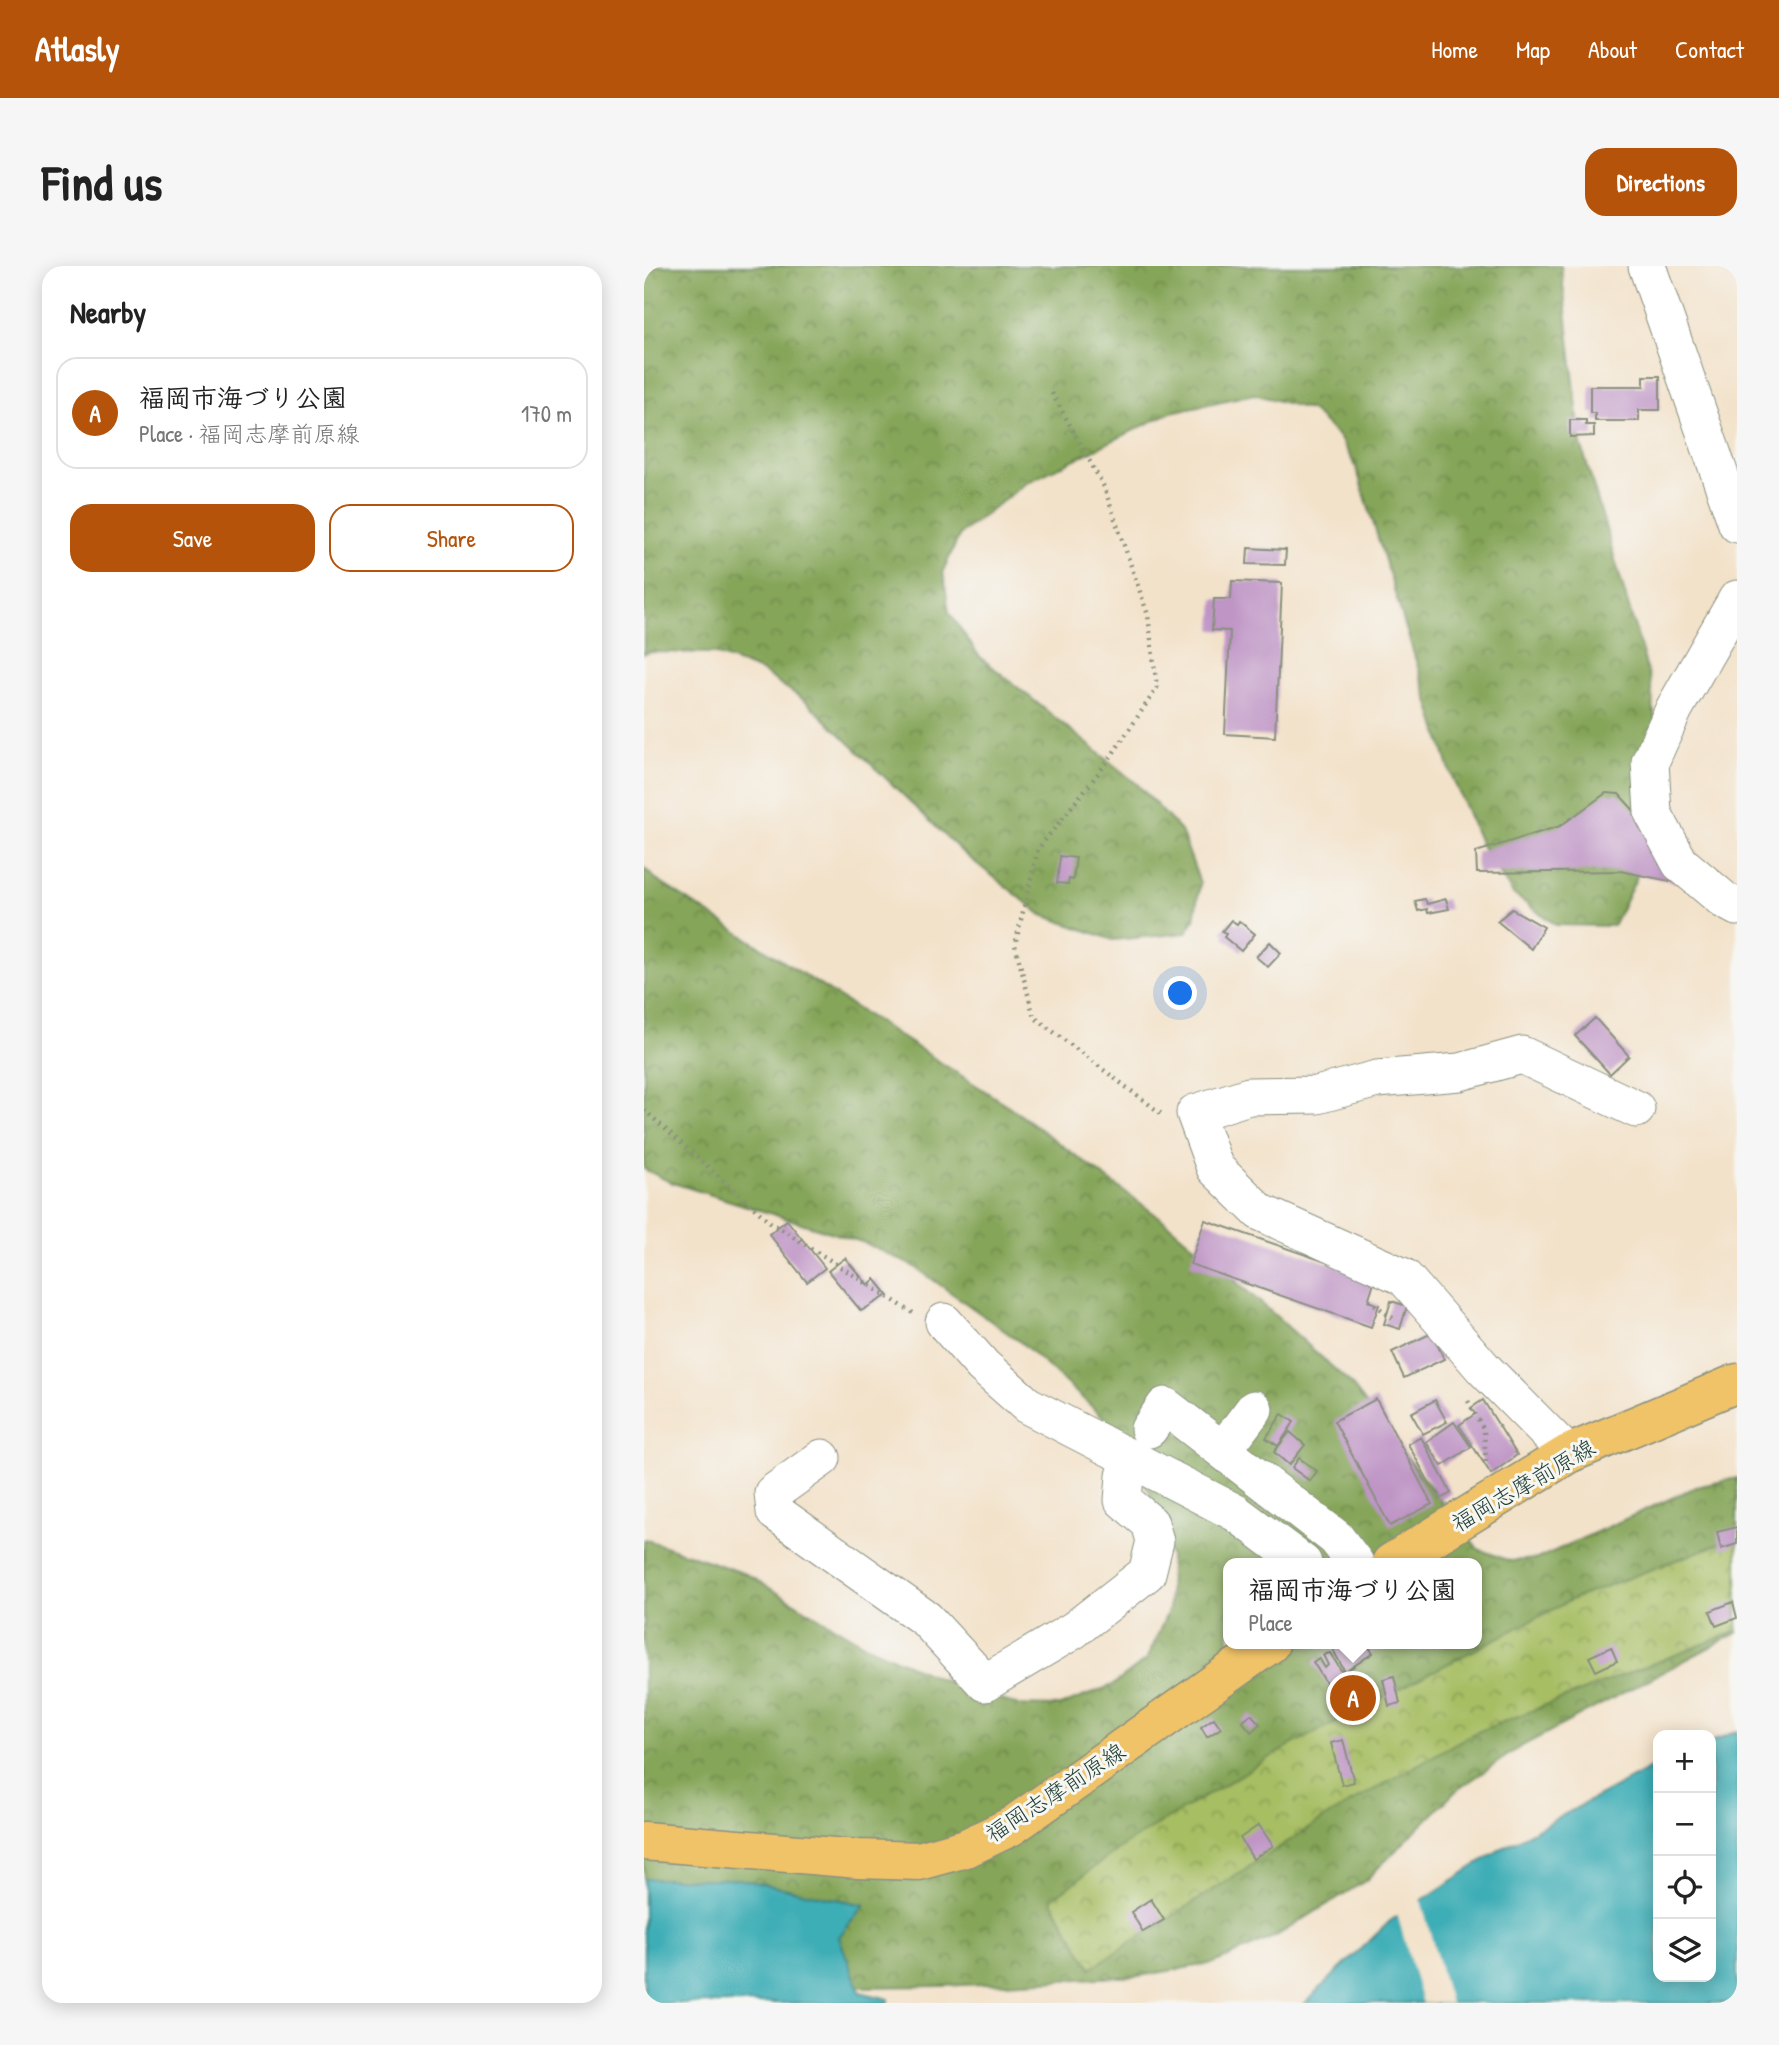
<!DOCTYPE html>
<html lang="en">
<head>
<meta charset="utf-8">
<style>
  :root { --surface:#fff; --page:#f6f6f6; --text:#222; --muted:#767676; --line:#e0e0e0; --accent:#b45309 }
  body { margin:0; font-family:"Patrick Hand","Klee One",sans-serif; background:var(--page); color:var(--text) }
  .controls { position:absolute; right:21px; bottom:21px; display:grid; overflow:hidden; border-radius:14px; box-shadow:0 4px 18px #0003 }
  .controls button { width:63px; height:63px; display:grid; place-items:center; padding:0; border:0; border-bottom:2px solid var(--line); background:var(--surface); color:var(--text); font:35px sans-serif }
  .you { position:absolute; left:537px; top:728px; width:24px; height:24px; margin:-18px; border:5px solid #fff; border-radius:50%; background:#1a73e8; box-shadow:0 0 0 10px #1a73e833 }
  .badge { display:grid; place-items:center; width:46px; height:46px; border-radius:50%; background:var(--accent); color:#fff; font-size:23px; font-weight:700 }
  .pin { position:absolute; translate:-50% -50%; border:4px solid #fff; box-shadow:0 2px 7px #0006 }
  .popup { position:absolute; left:579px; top:1292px; width:259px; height:91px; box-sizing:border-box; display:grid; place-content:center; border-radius:14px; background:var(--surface); filter:drop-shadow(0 2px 5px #0005); font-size:23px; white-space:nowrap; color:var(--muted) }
  .popup b { font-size:26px; color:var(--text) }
  .popup::after { content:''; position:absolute; left:50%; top:100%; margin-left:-14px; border:14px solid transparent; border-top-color:var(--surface) }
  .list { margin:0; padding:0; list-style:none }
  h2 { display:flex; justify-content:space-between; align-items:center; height:91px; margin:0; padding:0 28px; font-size:30px }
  h2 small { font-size:23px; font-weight:400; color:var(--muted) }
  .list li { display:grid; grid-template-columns:46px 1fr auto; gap:21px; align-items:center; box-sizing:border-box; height:112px; margin:0 14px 14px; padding:0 14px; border:2px solid var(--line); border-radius:21px }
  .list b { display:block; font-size:26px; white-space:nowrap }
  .list p { margin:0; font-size:23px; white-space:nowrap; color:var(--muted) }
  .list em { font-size:23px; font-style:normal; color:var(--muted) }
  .actions { display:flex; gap:14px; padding:21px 28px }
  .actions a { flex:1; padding:16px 0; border:2px solid var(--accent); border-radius:21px; text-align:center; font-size:24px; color:var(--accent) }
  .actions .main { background:var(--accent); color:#fff }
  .icon { flex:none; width:38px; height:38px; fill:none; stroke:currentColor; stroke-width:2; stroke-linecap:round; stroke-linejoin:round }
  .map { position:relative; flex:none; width:1093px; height:1737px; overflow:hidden; border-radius:21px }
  header { display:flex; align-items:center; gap:42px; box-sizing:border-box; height:98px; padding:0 35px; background:var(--accent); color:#fff }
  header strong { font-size:33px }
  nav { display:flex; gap:38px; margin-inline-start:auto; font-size:24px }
  .intro { display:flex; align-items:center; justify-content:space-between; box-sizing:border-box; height:168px; padding:0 42px }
  h1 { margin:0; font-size:49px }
  .button { padding:18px 32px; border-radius:21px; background:var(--accent); color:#fff; font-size:24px; font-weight:700 }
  main { display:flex; gap:42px; padding:0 42px }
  aside { flex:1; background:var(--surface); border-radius:21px; box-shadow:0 4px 18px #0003 }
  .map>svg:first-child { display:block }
</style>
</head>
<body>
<header>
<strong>Atlasly</strong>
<nav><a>Home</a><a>Map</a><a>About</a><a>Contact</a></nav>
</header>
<div class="intro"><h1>Find us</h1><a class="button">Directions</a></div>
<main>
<aside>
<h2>Nearby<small></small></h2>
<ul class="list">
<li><span class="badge">A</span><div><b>福岡市海づり公園</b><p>Place · 福岡志摩前原線</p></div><em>170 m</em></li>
</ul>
<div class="actions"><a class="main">Save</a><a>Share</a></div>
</aside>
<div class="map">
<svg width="1093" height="1737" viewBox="0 0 1093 1737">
  <defs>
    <pattern id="forest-crowns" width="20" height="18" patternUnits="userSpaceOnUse" patternTransform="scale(1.75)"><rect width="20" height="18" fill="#85a559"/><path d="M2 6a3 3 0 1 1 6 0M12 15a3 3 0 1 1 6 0" fill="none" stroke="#6c884a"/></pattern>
    <pattern id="park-crowns" width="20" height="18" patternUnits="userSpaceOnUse" patternTransform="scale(1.75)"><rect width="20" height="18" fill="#a7be63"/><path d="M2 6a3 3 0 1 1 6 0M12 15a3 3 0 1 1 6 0" fill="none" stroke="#879c52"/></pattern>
  </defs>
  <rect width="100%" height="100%" fill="#f6f6f2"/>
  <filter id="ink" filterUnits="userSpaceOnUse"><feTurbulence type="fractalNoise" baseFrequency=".0143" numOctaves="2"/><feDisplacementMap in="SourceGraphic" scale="14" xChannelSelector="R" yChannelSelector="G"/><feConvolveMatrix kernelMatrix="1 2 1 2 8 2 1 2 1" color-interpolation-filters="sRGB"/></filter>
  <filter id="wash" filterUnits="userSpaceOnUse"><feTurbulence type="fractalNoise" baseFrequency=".00686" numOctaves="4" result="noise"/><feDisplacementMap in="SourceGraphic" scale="28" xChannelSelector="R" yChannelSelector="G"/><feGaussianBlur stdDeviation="1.57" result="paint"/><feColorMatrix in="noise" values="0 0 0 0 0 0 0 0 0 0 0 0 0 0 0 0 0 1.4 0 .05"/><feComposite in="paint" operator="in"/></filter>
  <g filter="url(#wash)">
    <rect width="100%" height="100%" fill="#f3e2ca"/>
    <!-- forest -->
    <g fill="url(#forest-crowns)" stroke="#527146" stroke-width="2" fill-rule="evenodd">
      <polygon points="0,0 917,0 937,178 1006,413 1014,478 1009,554 992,613 969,660 912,659 869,628 837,579 807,508 712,201 695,171 667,144 610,128 527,146 382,217 316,268 299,305 305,346 335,390 493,518 537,565 556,617 550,654 542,667 469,674 398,649 318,586 163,436 117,405 69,387 6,386 0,388"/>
      <path d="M 0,602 L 14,615 L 366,841 L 523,957 L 624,1043 L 706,1117 L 834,1283 L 866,1295 L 893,1293 L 1052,1221 L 1093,1212 L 1093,1367 L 876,1481 L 813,1524 L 721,1615 L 632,1670 L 570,1697 L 495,1710 L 299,1720 L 206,1721 L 0,1683 L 0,1273 L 102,1308 L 223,1380 L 312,1420 L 374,1439 L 416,1440 L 469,1419 L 503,1393 L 525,1343 L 526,1290 L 506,1227 L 469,1160 L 379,1078 L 271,1001 L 221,977 L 26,916 L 0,903 ZM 585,1297 L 833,1297 L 833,1378 L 585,1378 Z"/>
    </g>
    <!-- park -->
    <polygon fill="url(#park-crowns)" stroke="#637e4c" stroke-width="2" points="1093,1271 1093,1365 828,1468 687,1548 447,1702 407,1634 478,1580 645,1480 929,1333"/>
    <!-- water -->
    <g fill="#3cadb6" stroke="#2e7575" stroke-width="2">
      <polygon points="1093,1465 1093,1737 661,1737 746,1655 858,1582 1014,1498 1014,1711 1067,1711 1067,1476"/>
      <polygon points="0,1613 95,1613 221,1639 195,1671 216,1726 245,1733 244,1737 0,1737"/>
    </g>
    <!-- pier -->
    <polygon fill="#f3e2ca" points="776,1631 806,1737 778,1737 753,1647"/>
    <g id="blocks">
      <!-- building -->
      <g fill="#bf95c6">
        <polygon points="1000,110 1016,110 1016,144 995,144 995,155 951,155 951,147 946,147 946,120 1000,120"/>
        <polygon points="926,154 942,154 942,159 950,159 950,170 926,171"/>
        <polygon points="604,282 642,284 641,299 603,298"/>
        <polygon points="588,315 638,317 631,471 581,468 586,365 568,364 570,333 587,333"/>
        <polygon points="962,527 975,528 1042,602 1046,619 976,605 833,607 832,586 916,560"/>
        <polygon points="416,590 432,592 429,614 425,613 424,618 413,617"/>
        <polygon points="781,633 783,638 802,633 805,643 784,647 783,643 774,645 771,635"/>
        <polygon points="868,643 900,661 887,683 853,655"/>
        <polygon points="587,654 593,658 595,655 611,668 597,685 580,671 582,668 578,665"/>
        <polygon points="626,676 637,687 624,701 612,691"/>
        <polygon points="951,752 985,790 966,808 931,770"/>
        <polygon points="143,954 181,1002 163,1016 125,968"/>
        <polygon points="561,954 731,1013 724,1035 735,1039 727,1061 546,998"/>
        <polygon points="201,992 224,1019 231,1013 244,1029 217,1045 184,1005"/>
        <polygon points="747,1035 763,1040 756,1063 740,1058"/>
        <polygon points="788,1067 800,1093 760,1112 748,1086"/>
        <polygon points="732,1133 788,1238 746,1260 690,1155"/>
        <polygon points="791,1134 803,1156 779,1168 767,1147"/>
        <polygon points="839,1134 873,1189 847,1208 815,1159 831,1148 827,1142"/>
        <polygon points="638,1148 650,1156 634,1180 622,1172"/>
        <polygon points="810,1156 827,1181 798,1200 782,1176"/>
        <polygon points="646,1166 661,1179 645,1199 630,1186"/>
        <polygon points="777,1171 807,1227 795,1234 764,1178"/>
        <polygon points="655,1192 673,1205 666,1215 648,1202"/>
        <polygon points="1093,1261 1093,1278 1077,1283 1073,1266"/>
        <polygon points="1089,1336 1093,1352 1072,1360 1066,1345"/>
        <polygon points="694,1378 723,1378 729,1387 701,1406 688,1382"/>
        <polygon points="967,1381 973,1395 952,1405 945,1391"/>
        <polygon points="686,1387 700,1409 684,1420 669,1396 675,1392 681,1402 684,1399 679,1389"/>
        <polygon points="750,1410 756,1437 745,1440 739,1413"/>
        <polygon points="607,1448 616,1458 607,1466 598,1455"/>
        <polygon points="570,1452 577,1462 563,1471 557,1461"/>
        <polygon points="699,1474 710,1516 698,1519 687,1477"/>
        <polygon points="615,1559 629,1580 609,1593 596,1572"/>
        <polygon points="507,1633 520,1654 499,1666 487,1646"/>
      </g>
    </g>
  </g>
  <g filter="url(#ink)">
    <use href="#blocks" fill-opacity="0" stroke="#89907f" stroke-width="2"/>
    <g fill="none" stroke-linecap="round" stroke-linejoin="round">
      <defs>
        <g id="minor">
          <polyline points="1003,0 1093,258"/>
          <polyline points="1093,333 1030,443 1006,496 1009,547 1036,597 1080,634 1093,641"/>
          <polyline points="300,1056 339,1100 383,1139 592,1247 659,1297"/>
          <polyline points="505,1163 521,1140 692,1272 711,1297"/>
          <polyline points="579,1184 610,1143"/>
          <polyline points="924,1188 840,1103 760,1011 616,946 571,902 551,847 605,830 673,829 733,813 816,806 878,789 992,843"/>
          <polyline points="178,1192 129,1227 131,1246 282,1353 341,1417 430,1364 503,1307 511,1275 506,1257 479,1234 481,1210"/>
        </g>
        <g id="major">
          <polyline points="747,1297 924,1188 1093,1117"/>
          <polyline points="0,1575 215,1593 275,1595 322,1582 368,1560 626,1378"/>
        </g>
      </defs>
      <!-- minor casing -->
      <use href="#minor" stroke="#89907f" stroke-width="39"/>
      <!-- major casing -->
      <use href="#major" stroke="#89907f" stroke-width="41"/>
      <!-- path -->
      <g stroke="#89907f" stroke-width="4.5" stroke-dasharray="2 5" stroke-linecap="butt">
        <polyline points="408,127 460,221 504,349 513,422 464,495 394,583 371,679 390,751 519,849"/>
        <polyline points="0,844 126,956 269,1047"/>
        <polyline points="725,1034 751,1054"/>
        <polyline points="824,1135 840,1164 842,1199"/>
      </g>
      <!-- minor -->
      <use href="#minor" stroke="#fff" stroke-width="37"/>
      <!-- major -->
      <use href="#major" stroke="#f1c369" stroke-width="38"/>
    </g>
  </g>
  <g text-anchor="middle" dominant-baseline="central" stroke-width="6" stroke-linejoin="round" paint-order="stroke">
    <!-- street labels -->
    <g font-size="23" fill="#1f3d34" stroke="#f6f6f2">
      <text transform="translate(879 1219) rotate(-30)">福岡志摩前原線</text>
      <text transform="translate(411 1526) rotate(-33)">福岡志摩前原線</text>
    </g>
  </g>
</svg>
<div class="controls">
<button>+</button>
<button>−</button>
<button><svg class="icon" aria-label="locate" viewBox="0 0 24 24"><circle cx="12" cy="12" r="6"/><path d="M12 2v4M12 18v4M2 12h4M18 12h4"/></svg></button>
<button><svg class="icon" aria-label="layers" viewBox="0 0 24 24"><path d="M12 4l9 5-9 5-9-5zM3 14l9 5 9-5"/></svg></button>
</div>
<div class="you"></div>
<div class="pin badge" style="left:709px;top:1432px">A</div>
<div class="popup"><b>福岡市海づり公園</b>Place</div>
</div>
</main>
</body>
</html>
